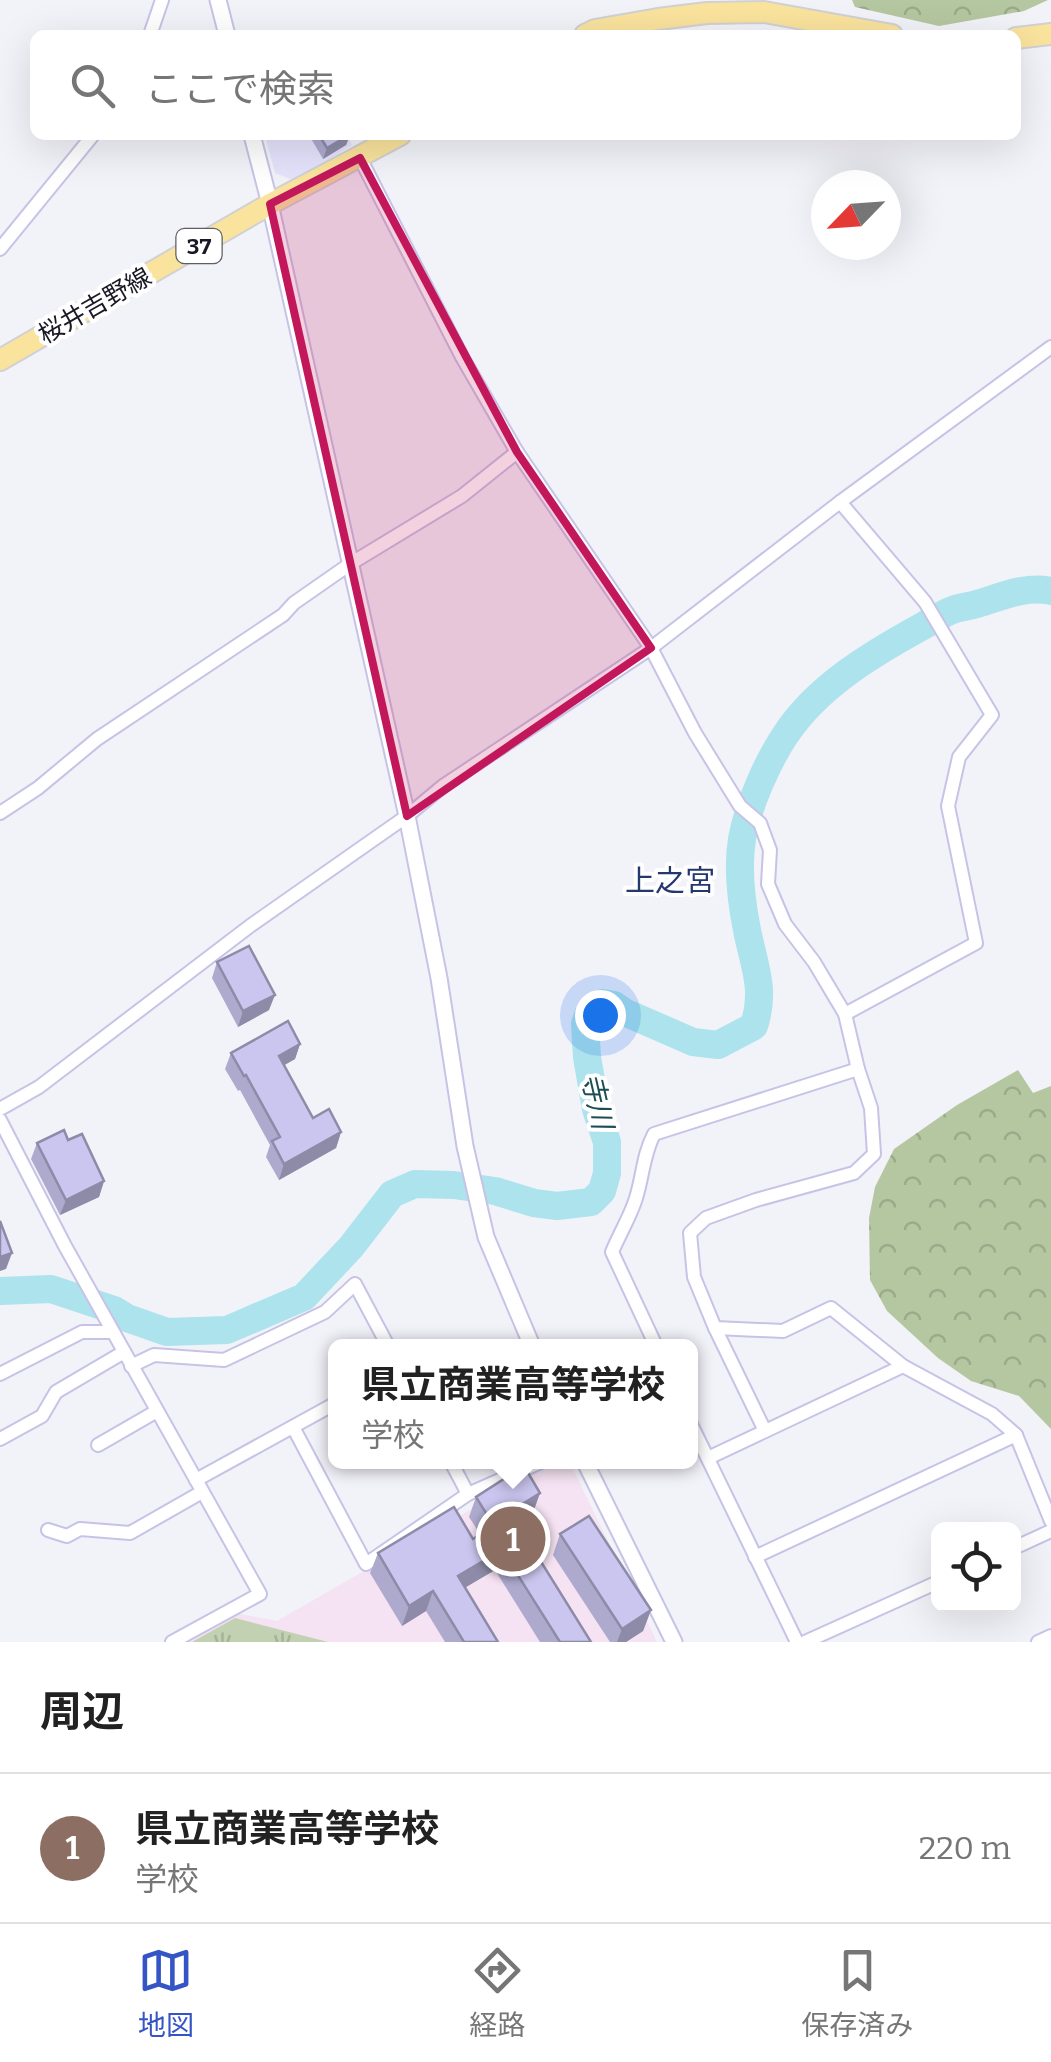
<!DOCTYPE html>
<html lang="ja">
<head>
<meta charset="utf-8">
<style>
  :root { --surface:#fff; --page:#f2f2f2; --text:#222; --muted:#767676; --line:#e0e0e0; --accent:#3555c6 }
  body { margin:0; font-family:Bitter,"Noto Sans JP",serif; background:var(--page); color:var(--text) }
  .controls { position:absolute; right:30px; bottom:30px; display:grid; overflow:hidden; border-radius:15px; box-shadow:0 10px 40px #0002 }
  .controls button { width:90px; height:90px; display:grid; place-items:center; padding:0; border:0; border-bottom:2px solid var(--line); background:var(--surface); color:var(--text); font:50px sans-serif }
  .compass { position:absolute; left:811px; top:170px; width:90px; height:90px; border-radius:50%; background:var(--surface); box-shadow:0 10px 40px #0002; rotate:245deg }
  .you { position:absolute; left:600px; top:1015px; width:35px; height:35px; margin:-25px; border:8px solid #fff; border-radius:50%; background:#1a73e8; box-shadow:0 0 0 15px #1a73e833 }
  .badge { display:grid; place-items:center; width:65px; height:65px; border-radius:50%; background:var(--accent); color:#fff; font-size:32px; font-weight:700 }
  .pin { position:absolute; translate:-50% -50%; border:5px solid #fff; box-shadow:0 2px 10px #0006 }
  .popup { position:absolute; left:328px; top:1339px; width:370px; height:130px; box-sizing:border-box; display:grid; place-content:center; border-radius:15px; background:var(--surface); filter:drop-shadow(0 2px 8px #0005); font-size:32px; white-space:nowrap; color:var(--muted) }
  .popup b { font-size:38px; color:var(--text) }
  .popup::after { content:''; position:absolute; left:50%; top:100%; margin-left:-20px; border:20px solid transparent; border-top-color:var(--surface) }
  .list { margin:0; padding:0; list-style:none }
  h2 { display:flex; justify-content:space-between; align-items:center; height:130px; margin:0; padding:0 40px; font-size:42px }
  h2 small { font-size:32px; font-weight:400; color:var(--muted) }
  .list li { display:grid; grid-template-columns:65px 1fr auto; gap:30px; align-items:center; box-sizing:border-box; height:150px; padding:0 40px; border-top:2px solid var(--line) }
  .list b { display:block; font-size:38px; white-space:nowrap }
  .list p { margin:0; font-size:32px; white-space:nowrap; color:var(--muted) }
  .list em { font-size:32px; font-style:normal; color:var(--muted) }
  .icon { flex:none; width:55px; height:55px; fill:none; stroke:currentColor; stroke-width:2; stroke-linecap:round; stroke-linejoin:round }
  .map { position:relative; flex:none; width:1051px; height:1642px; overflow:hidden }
  .search { position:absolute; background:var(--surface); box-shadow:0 10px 40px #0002; left:30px; right:30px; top:30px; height:110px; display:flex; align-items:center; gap:25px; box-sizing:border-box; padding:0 35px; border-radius:15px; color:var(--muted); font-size:38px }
  .sheet { height:280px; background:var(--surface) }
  nav { display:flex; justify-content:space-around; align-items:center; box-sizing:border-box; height:140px; border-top:2px solid var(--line); background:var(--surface); font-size:28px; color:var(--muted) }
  nav a { display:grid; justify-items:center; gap:5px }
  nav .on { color:var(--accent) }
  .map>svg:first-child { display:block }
</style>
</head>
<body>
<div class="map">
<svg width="1051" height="1642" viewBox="0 0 1051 1642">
  <defs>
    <pattern id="grass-tufts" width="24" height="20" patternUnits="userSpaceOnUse" patternTransform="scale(2.5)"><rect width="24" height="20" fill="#c2d1b1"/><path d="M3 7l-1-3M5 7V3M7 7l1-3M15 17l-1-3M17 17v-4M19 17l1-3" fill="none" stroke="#a6b398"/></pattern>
    <pattern id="forest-crowns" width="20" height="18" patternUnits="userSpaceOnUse" patternTransform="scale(2.5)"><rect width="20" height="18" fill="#b5c7a0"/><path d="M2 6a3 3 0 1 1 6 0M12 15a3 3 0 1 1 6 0" fill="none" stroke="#9baa8a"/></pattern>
  </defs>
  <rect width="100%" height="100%" fill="#f2f2f9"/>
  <!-- built -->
  <polygon fill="#e5e3fc" points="265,135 346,135 352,145 295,181 275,173"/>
  <!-- education -->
  <polygon fill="#f5e2f2" points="570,1463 657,1642 181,1642 234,1613 277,1621 550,1464"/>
  <!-- grass -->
  <polygon fill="url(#grass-tufts)" points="235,1618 328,1642 192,1642"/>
  <!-- forest -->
  <g fill="url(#forest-crowns)">
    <polygon points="852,0 1048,0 1024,11 939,26 855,7"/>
    <polygon points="1018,1070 1033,1093 1051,1086 1051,1429 1019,1396 971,1381 938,1358 887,1311 870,1280 869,1218 875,1187 894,1149 957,1105"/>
  </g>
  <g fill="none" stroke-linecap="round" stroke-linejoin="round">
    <!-- river -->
    <path stroke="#ace3ec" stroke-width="28" d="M 0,1291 L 51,1289 L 114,1310 L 127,1318 L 167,1332 L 227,1330 L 304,1297 L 351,1247 L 392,1194 L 415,1184 L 454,1185 L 495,1191 L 534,1203 L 557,1206 L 591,1202 L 602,1191 L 607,1173 L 607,1142 L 596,1109 L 587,1057 L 585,1024 L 589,1012 L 603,1003 L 614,1005 L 624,1012 L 693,1042 L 718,1045 L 754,1026 C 766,989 754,966 747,930 C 741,900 737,869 742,839 C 748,806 767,762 786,734 C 818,686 872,654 921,627 C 932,621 943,613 955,609 C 962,607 970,606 977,604 C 1001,597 1026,585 1051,591"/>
    <defs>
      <g id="minor">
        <polyline points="150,35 162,0"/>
        <polyline points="360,158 462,357 517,452 651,648 695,733 740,806 760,823 770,850 768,884 785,924 814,962 845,1014 858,1069 871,1108 874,1154 854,1173 756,1200 706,1218 690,1233 694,1277 715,1328 765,1431"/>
        <polyline points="0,249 93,135"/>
        <polyline points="840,502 925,602 992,715 959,757 948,806 976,943 845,1014"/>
        <polyline points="0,813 38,788 97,739 283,615 294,603 350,564 462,496 517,452"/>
        <polyline points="0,1109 39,1087 250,926 407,816 443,786 651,648 840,502 1051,347"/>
        <polyline points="0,1120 65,1246 260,1594 172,1642"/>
        <polyline points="715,1328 783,1331 831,1308 903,1366"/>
        <path d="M 656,1346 L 612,1252 C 619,1235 631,1215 636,1198 C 643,1176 643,1155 654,1134 L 858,1069"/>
        <polyline points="131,1366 154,1355 224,1360 325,1312 355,1284 388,1346"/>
        <polyline points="0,1374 82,1332 113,1332"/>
        <polyline points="690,1422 797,1642"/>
        <polyline points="293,1427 366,1564 468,1494 541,1462"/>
        <polyline points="0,1439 42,1416 56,1392 124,1352"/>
        <polyline points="98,1445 157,1411"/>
        <polyline points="708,1458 903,1366 992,1414 1016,1435 1051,1521"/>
        <polyline points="451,1462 468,1494"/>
        <polyline points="196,1480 336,1403"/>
        <polyline points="48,1530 67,1536 80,1529 130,1533 202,1492"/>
        <polyline points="1014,1548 1051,1531"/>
        <polyline points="755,1557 1016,1435"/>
        <polyline points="805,1642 938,1582"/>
        <polyline points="1038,1642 1051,1636"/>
      </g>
      <g id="tertiary">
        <polyline points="218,0 227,35"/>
        <polyline points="252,135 270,204 407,816 439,978 465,1146 486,1237 532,1346"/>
        <polyline points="585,1462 674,1642"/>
      </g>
      <g id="primary">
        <polyline points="585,35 595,30 658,19 707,13 764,12 892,35"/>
        <polyline points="1016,38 1051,34"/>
        <polyline points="0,360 270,204 400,135"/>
      </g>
    </defs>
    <!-- minor casing -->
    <use href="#minor" stroke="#c7c3e6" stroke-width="16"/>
    <!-- tertiary casing -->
    <use href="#tertiary" stroke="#c7c3e6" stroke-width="19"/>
    <!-- primary casing -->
    <use href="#primary" stroke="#d1d1d3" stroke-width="24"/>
    <!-- minor -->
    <use href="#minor" stroke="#fff" stroke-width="12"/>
    <!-- tertiary -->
    <use href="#tertiary" stroke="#fff" stroke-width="15"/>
    <!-- primary -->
    <use href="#primary" stroke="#fae39d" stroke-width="20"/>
  </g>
  <!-- wall -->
  <g fill="#aeaace">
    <polygon points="309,135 350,135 346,145 323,159"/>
    <polygon points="217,962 269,1010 238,1027 212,978"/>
    <polygon points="300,1044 295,1059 284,1065 313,1118 341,1132 336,1148 279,1180 266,1157 270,1145 240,1090 238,1091 225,1069 231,1053"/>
    <polygon points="68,1140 104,1181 99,1197 60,1215 31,1159 37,1143"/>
    <polygon points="476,1497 533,1513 517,1523 591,1642 540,1642 495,1570 465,1587 498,1642 445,1642 426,1611 402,1626 370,1573 378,1553 473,1539 480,1534 469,1517"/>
    <polygon points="560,1534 651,1610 643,1631 626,1642 610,1642 553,1555"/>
  </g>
  <!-- shaded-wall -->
  <g fill="#8d8ba7">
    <polygon points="350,135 346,145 323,159 327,148"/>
    <polygon points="275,995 269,1010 238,1027 243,1011"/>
    <polygon points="300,1044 295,1059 274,1071 279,1056"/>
    <polygon points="341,1132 336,1148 279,1180 284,1164"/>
    <polygon points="104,1181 99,1197 60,1215 66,1200"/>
    <polygon points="12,1253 6,1269 0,1271 0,1257"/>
    <polygon points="540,1493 533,1513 502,1532 510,1512"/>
    <polygon points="502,1550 495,1570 451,1596 458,1576"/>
    <polygon points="433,1591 426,1611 402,1626 409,1606"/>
    <polygon points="651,1610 643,1631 626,1642 617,1642 622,1629"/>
  </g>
  <!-- building -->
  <g fill="#cac6ef" stroke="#8d8ba7" stroke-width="2.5">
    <polygon points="319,135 349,135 327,148"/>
    <polygon points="249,946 275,995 243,1011 217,962"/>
    <polygon points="288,1021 300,1044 279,1056 313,1118 329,1109 341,1132 284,1164 272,1141 280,1137 246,1075 244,1076 231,1053"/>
    <polygon points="64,1130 68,1140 82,1134 104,1181 66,1200 37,1143"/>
    <polygon points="0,1221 12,1253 0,1257"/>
    <polygon points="524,1466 540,1493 510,1512 591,1642 560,1642 502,1550 458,1576 498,1642 464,1642 433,1591 409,1606 378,1553 454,1507 473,1539 494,1526 476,1497"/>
    <polygon points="589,1516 651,1610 622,1629 560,1534"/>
  </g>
  <!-- marked area -->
  <path fill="#c2185b" fill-opacity="0.2" stroke="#c2185b" stroke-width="8" stroke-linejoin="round" d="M 360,158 L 517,452 L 651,648 L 407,816 L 270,204 Z"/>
  <g text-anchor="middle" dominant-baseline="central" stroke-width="8" stroke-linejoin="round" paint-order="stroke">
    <!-- shield labels -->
    <rect fill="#fff" stroke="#5f5d66" stroke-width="2.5" x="176.5" y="229" width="45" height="34" rx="8"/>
    <g font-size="22" font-weight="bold" fill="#1a1825">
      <text x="199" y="246">37</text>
    </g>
    <!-- street labels -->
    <g font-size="25" fill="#1a1825" stroke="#fff">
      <text transform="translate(95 306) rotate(-30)">桜井吉野線</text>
    </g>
    <!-- water labels -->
    <g font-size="28" font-style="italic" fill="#1d4d54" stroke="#fff">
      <text transform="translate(597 1101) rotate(77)">寺川</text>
    </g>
    <!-- quarter labels -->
    <g font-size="30" fill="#25376f" stroke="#fff">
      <text x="670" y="881">上之宮</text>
    </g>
  </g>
</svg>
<div class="controls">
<button><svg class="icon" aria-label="locate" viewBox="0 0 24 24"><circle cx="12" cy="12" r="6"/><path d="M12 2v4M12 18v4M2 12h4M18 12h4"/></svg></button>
</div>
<svg class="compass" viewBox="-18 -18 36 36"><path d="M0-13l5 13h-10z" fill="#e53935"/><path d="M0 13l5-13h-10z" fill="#767676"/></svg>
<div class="you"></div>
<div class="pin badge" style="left:513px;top:1539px;background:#8d6e63">1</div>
<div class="popup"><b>県立商業高等学校</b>学校</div>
<div class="search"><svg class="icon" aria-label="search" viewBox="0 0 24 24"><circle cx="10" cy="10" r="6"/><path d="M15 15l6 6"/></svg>ここで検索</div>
</div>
<section class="sheet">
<h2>周辺<small></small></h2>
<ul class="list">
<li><span class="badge" style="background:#8d6e63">1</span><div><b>県立商業高等学校</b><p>学校</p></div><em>220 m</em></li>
</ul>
</section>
<nav>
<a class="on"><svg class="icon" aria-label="map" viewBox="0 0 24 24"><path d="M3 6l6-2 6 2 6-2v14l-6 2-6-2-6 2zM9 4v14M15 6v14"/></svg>地図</a>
<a><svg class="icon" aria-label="directions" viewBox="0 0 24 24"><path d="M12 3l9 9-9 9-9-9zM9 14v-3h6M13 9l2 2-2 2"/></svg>経路</a>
<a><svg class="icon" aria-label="saved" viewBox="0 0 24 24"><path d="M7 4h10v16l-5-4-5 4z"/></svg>保存済み</a>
</nav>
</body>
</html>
